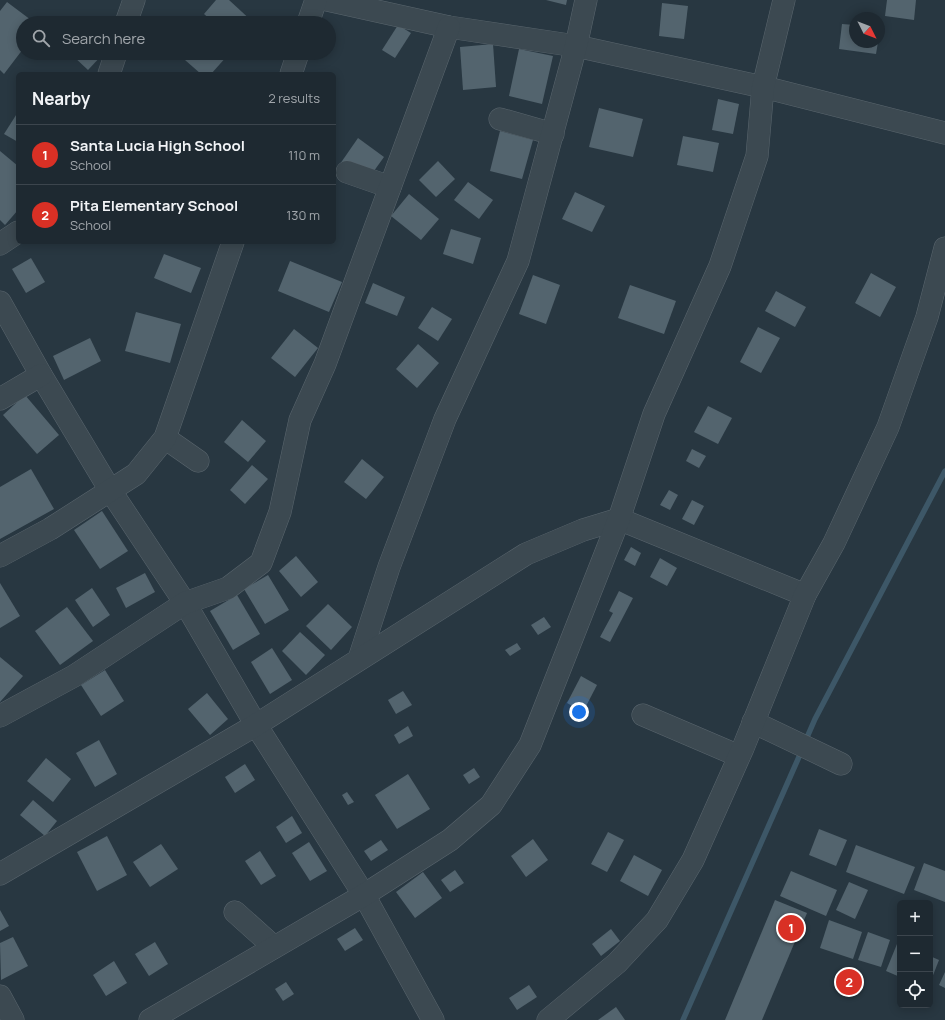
<!DOCTYPE html>
<html lang="en">
<head>
<meta charset="utf-8">
<style>
  :root { --surface:#1e2931; --page:#2b353d; --text:#f1f3f6; --muted:#a1a6ab; --line:#3c454d; --accent:#d93025 }
  body { margin:0; font-family:Manrope,sans-serif; background:var(--page); color:var(--text) }
  .controls { position:absolute; right:12px; bottom:12px; display:grid; overflow:hidden; border-radius:6px; box-shadow:0 2px 10px #0003 }
  .controls button { width:36px; height:36px; display:grid; place-items:center; padding:0; border:0; border-bottom:1px solid var(--line); background:var(--surface); color:var(--text); font:20px sans-serif }
  .compass { position:absolute; left:849px; top:12px; width:36px; height:36px; border-radius:50%; background:var(--surface); box-shadow:0 2px 10px #0003; rotate:132deg }
  .you { position:absolute; left:579px; top:712px; width:14px; height:14px; margin:-10px; border:3px solid #fff; border-radius:50%; background:#1a73e8; box-shadow:0 0 0 6px #1a73e833 }
  .badge { display:grid; place-items:center; width:26px; height:26px; border-radius:50%; background:var(--accent); color:#fff; font-size:13px; font-weight:700 }
  .pin { position:absolute; translate:-50% -50%; border:2px solid #fff; box-shadow:0 1px 4px #0006 }
  .list { margin:0; padding:0; list-style:none }
  h2 { display:flex; justify-content:space-between; align-items:center; height:52px; margin:0; padding:0 16px; font-size:17px }
  h2 small { font-size:13px; font-weight:400; color:var(--muted) }
  .list li { display:grid; grid-template-columns:26px 1fr auto; gap:12px; align-items:center; box-sizing:border-box; height:60px; padding:0 16px; border-top:1px solid var(--line) }
  .list b { display:block; font-size:15px; white-space:nowrap }
  .list p { margin:0; font-size:13px; white-space:nowrap; color:var(--muted) }
  .list em { font-size:13px; font-style:normal; color:var(--muted) }
  .icon { flex:none; width:22px; height:22px; fill:none; stroke:currentColor; stroke-width:2; stroke-linecap:round; stroke-linejoin:round }
  .map { position:relative; flex:none; width:945px; height:1020px; overflow:hidden }
  .search { position:absolute; background:var(--surface); box-shadow:0 2px 10px #0003; left:16px; top:16px; width:320px; height:44px; display:flex; align-items:center; gap:10px; box-sizing:border-box; padding:0 14px; border-radius:22px; color:var(--muted); font-size:15px }
  .panel { position:absolute; background:var(--surface); box-shadow:0 2px 10px #0003; left:16px; top:72px; width:320px; height:172px; border-radius:6px }
  .map>svg:first-child { display:block }
</style>
</head>
<body>
<div class="map">
<svg width="945" height="1020" viewBox="0 0 945 1020">
  <rect width="100%" height="100%" fill="#283741"/>
  <g fill="none" stroke-linecap="round" stroke-linejoin="round">
    <!-- stream -->
    <g stroke="#3d5767" stroke-width="5.5">
      <polyline points="805,742 815,719 945,471"/>
      <polyline points="683,1020 802,750"/>
    </g>
  </g>
  <!-- building -->
  <g fill="#53646e">
    <polygon points="216,0 229,0 254,23 214,23 204,14"/>
    <polygon points="546,0 567,0 566,5"/>
    <polygon points="887,0 916,0 914,20 885,16"/>
    <polygon points="7,2 35,23 23,23 23,49 4,74 0,70 0,11"/>
    <polygon points="662,3 688,6 684,39 659,36"/>
    <polygon points="842,24 855,25 855,42 878,42 876,54 839,49"/>
    <polygon points="398,25 411,33 395,58 382,50"/>
    <polygon points="493,44 496,87 463,90 460,47"/>
    <polygon points="519,49 553,56 542,104 509,96"/>
    <polygon points="76,53 104,53 88,70 73,56"/>
    <polygon points="177,53 225,53 228,55 211,74 201,74"/>
    <polygon points="718,99 739,104 733,134 712,130"/>
    <polygon points="599,108 643,119 633,157 589,147"/>
    <polygon points="18,112 18,142 4,134"/>
    <polygon points="500,131 533,140 522,179 490,171"/>
    <polygon points="683,136 719,143 713,172 677,165"/>
    <polygon points="358,138 384,157 366,182 340,164"/>
    <polygon points="0,151 18,166 18,210 5,225 0,220"/>
    <polygon points="438,161 455,179 436,197 419,180"/>
    <polygon points="468,182 493,200 479,219 454,200"/>
    <polygon points="575,192 605,206 592,232 562,219"/>
    <polygon points="409,194 439,219 421,240 391,216"/>
    <polygon points="451,229 481,238 473,264 443,254"/>
    <polygon points="164,254 201,268 191,293 154,278"/>
    <polygon points="31,258 45,282 26,293 12,269"/>
    <polygon points="290,261 342,282 329,312 278,291"/>
    <polygon points="871,273 896,287 880,317 855,303"/>
    <polygon points="533,275 560,285 546,324 519,314"/>
    <polygon points="373,283 405,297 397,316 365,303"/>
    <polygon points="630,285 676,301 664,334 618,318"/>
    <polygon points="776,291 806,307 795,327 765,311"/>
    <polygon points="432,307 452,319 438,341 418,328"/>
    <polygon points="136,312 181,324 170,363 125,351"/>
    <polygon points="758,327 780,338 761,373 740,362"/>
    <polygon points="294,329 318,348 295,377 271,358"/>
    <polygon points="90,338 101,361 64,380 53,356"/>
    <polygon points="418,344 439,363 417,388 396,369"/>
    <polygon points="25,395 59,435 37,454 3,415"/>
    <polygon points="708,406 732,418 718,444 694,432"/>
    <polygon points="242,420 266,441 248,462 224,442"/>
    <polygon points="692,449 706,456 699,468 686,461"/>
    <polygon points="362,459 384,477 366,499 344,482"/>
    <polygon points="252,465 268,479 245,504 230,490"/>
    <polygon points="31,469 54,509 0,539 0,487"/>
    <polygon points="669,490 678,495 670,510 660,505"/>
    <polygon points="692,500 704,506 694,525 682,519"/>
    <polygon points="102,511 128,551 100,569 74,530"/>
    <polygon points="631,547 641,553 635,566 624,560"/>
    <polygon points="296,556 318,582 301,597 279,571"/>
    <polygon points="660,558 677,568 667,586 650,577"/>
    <polygon points="145,573 155,592 126,608 116,588"/>
    <polygon points="268,575 289,610 265,624 244,589"/>
    <polygon points="0,583 20,616 0,628"/>
    <polygon points="92,588 110,615 93,627 75,600"/>
    <polygon points="619,591 633,598 610,642 600,637 613,613 609,611"/>
    <polygon points="237,595 260,634 233,650 210,611"/>
    <polygon points="328,604 352,627 331,650 306,626"/>
    <polygon points="67,607 93,641 60,665 35,631"/>
    <polygon points="544,617 551,627 538,635 531,625"/>
    <polygon points="300,632 325,655 306,675 282,651"/>
    <polygon points="517,643 521,649 510,656 505,650"/>
    <polygon points="272,648 292,680 270,694 251,662"/>
    <polygon points="0,657 23,676 0,702"/>
    <polygon points="105,670 124,701 101,716 81,685"/>
    <polygon points="581,676 597,685 583,712 567,703"/>
    <polygon points="403,691 412,705 396,714 388,700"/>
    <polygon points="207,693 228,719 210,735 188,709"/>
    <polygon points="408,726 413,736 399,744 394,735"/>
    <polygon points="99,740 117,774 95,787 76,753"/>
    <polygon points="46,758 71,779 53,802 27,781"/>
    <polygon points="245,764 255,780 235,793 225,777"/>
    <polygon points="474,768 480,777 469,784 463,775"/>
    <polygon points="408,774 430,809 397,829 375,795"/>
    <polygon points="347,792 354,802 348,805 342,795"/>
    <polygon points="33,800 57,821 45,836 20,815"/>
    <polygon points="292,816 302,833 286,843 276,827"/>
    <polygon points="819,829 847,840 836,866 809,855"/>
    <polygon points="608,832 624,840 607,872 591,864"/>
    <polygon points="107,836 127,875 97,891 77,852"/>
    <polygon points="533,839 548,860 526,877 511,856"/>
    <polygon points="381,840 388,850 371,861 364,851"/>
    <polygon points="309,842 327,871 310,881 292,853"/>
    <polygon points="161,844 178,869 150,887 133,862"/>
    <polygon points="856,845 915,867 904,894 846,872"/>
    <polygon points="260,851 276,876 261,885 245,861"/>
    <polygon points="634,855 662,870 648,896 620,881"/>
    <polygon points="924,863 945,871 945,902 914,890"/>
    <polygon points="455,870 464,883 450,892 441,880"/>
    <polygon points="791,871 837,890 826,916 780,896"/>
    <polygon points="423,872 442,898 415,918 396,892"/>
    <polygon points="849,882 868,890 855,919 836,910"/>
    <polygon points="775,900 807,913 762,1020 725,1020"/>
    <polygon points="0,910 9,926 0,931"/>
    <polygon points="829,920 862,932 853,959 820,948"/>
    <polygon points="355,928 363,940 345,951 337,939"/>
    <polygon points="611,929 620,941 601,956 592,944"/>
    <polygon points="868,932 890,940 881,967 858,960"/>
    <polygon points="13,937 28,966 1,980 0,943"/>
    <polygon points="155,942 168,964 149,976 135,954"/>
    <polygon points="897,944 900,945 900,977 886,971"/>
    <polygon points="930,956 939,960 930,983"/>
    <polygon points="114,961 127,983 106,996 93,975"/>
    <polygon points="945,972 945,988 939,985"/>
    <polygon points="286,982 294,994 283,1001 275,989"/>
    <polygon points="529,985 537,997 517,1010 509,998"/>
    <polygon points="616,1007 625,1020 598,1020"/>
  </g>
  <g fill="none" stroke-linecap="round" stroke-linejoin="round">
    <defs>
      <g id="minor">
        <polyline points="327,0 449,27 576,46 763,87 945,133"/>
        <polyline points="126,23 134,0"/>
        <polyline points="308,23 316,0"/>
        <polyline points="109,74 116,53"/>
        <polyline points="291,74 298,53"/>
        <polyline points="500,119 553,134"/>
        <polyline points="347,172 390,187"/>
        <polyline points="0,244 18,232"/>
        <polyline points="0,302 41,375 110,490 185,603 256,725 364,895 433,1020"/>
        <polyline points="0,399 41,375"/>
        <polyline points="165,438 198,461"/>
        <polyline points="0,556 50,529 136,474 165,438 233,242"/>
        <polyline points="359,659 389,567 445,419 518,261 576,46 586,0"/>
        <polyline points="643,715 739,756"/>
        <polyline points="0,716 74,676 185,603 228,588 261,563 280,512 300,420 325,364 449,27"/>
        <polyline points="753,722 841,764"/>
        <polyline points="0,874 256,725 526,554 583,530 619,519 805,595"/>
        <polyline points="235,912 274,947"/>
        <polyline points="0,996 13,1020"/>
        <polyline points="150,1020 364,895 450,840 491,805 530,745 619,519 654,414 720,266 757,156 763,87 784,0"/>
        <polyline points="548,1020 617,963 657,920 693,860 743,748 805,595 834,543 888,427 927,317 945,248"/>
      </g>
    </defs>
    <!-- minor casing -->
    <use href="#minor" stroke="#5a666e" stroke-width="23"/>
    <!-- minor -->
    <use href="#minor" stroke="#3c4951" stroke-width="22"/>
  </g>
</svg>
<div class="controls">
<button>+</button>
<button>−</button>
<button><svg class="icon" aria-label="locate" viewBox="0 0 24 24"><circle cx="12" cy="12" r="6"/><path d="M12 2v4M12 18v4M2 12h4M18 12h4"/></svg></button>
</div>
<svg class="compass" viewBox="-18 -18 36 36"><path d="M0-13l5 13h-10z" fill="#e53935"/><path d="M0 13l5-13h-10z" fill="#a1a6ab"/></svg>
<div class="you"></div>
<div class="pin badge" style="left:791px;top:928px">1</div>
<div class="pin badge" style="left:849px;top:982px">2</div>
<div class="search"><svg class="icon" aria-label="search" viewBox="0 0 24 24"><circle cx="10" cy="10" r="6"/><path d="M15 15l6 6"/></svg>Search here</div>
<section class="panel">
<h2>Nearby<small>2 results</small></h2>
<ul class="list">
<li><span class="badge">1</span><div><b>Santa Lucia High School</b><p>School</p></div><em>110 m</em></li>
<li><span class="badge">2</span><div><b>Pita Elementary School</b><p>School</p></div><em>130 m</em></li>
</ul>
</section>
</div>
</body>
</html>
